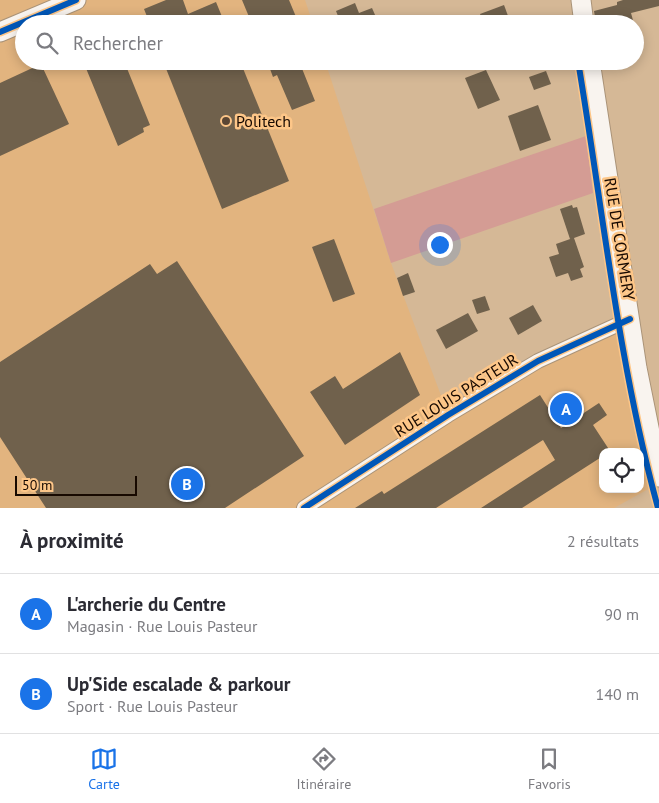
<!DOCTYPE html>
<html lang="fr">
<head>
<meta charset="utf-8">
<style>
  :root { --surface:#fff; --page:#f2f2f3; --text:#2b2b33; --muted:#7c7c81; --line:#e1e1e2; --accent:#1a73e8 }
  body { margin:0; font-family:"PT Sans",sans-serif; background:var(--page); color:var(--text) }
  .controls { position:absolute; right:15px; bottom:15px; display:grid; overflow:hidden; border-radius:10px; box-shadow:0 2px 12px #0003 }
  .controls button { width:45px; height:45px; display:grid; place-items:center; padding:0; border:0; border-bottom:1px solid var(--line); background:var(--surface); color:var(--text); font:25px sans-serif }
  .scale { position:absolute; left:15px; bottom:12px; width:122px; box-sizing:border-box; padding-left:5px; border:2px solid #170900; border-top:0; font-size:14px; line-height:18px; white-space:nowrap; color:#170900; -webkit-text-stroke:4px #fdc688; paint-order:stroke }
  .you { position:absolute; left:439px; top:244px; width:18px; height:18px; margin:-12px; border:4px solid #fff; border-radius:50%; background:#1a73e8; box-shadow:0 0 0 8px #1a73e833 }
  .badge { display:grid; place-items:center; width:32px; height:32px; border-radius:50%; background:var(--accent); color:#fff; font-size:16px; font-weight:700 }
  .pin { position:absolute; translate:-50% -50%; border:2px solid #fff; box-shadow:0 1px 5px #0006 }
  .list { margin:0; padding:0; list-style:none }
  h2 { display:flex; justify-content:space-between; align-items:center; height:65px; margin:0; padding:0 20px; font-size:21px }
  h2 small { font-size:16px; font-weight:400; color:var(--muted) }
  .list li { display:grid; grid-template-columns:32px 1fr auto; gap:15px; align-items:center; box-sizing:border-box; height:80px; padding:0 20px; border-top:1px solid var(--line) }
  .list b { display:block; font-size:19px; white-space:nowrap }
  .list p { margin:0; font-size:16px; white-space:nowrap; color:var(--muted) }
  .list em { font-size:16px; font-style:normal; color:var(--muted) }
  .icon { flex:none; width:28px; height:28px; fill:none; stroke:currentColor; stroke-width:2; stroke-linecap:round; stroke-linejoin:round }
  .map { position:relative; flex:none; width:659px; height:508px; overflow:hidden }
  .search { position:absolute; background:var(--surface); box-shadow:0 2px 12px #0003; left:15px; right:15px; top:15px; height:55px; display:flex; align-items:center; gap:12px; box-sizing:border-box; padding:0 18px; border-radius:28px; color:var(--muted); font-size:19px }
  .sheet { height:225px; background:var(--surface) }
  nav { display:flex; justify-content:space-around; align-items:center; box-sizing:border-box; height:70px; border-top:1px solid var(--line); background:var(--surface); font-size:14px; color:var(--muted) }
  nav a { display:grid; justify-items:center; gap:2px }
  nav .on { color:var(--accent) }
  .map>svg:first-child { display:block }
</style>
</head>
<body>
<div class="map">
<svg width="659" height="508" viewBox="0 0 659 508">
  <rect width="100%" height="100%" fill="#d5b896"/>
  <!-- built -->
  <path fill="#e2b47f" fill-rule="evenodd" d="M 0,0 L 305,0 L 313,24 L 24,24 L 24,61 L 325,61 L 391,263 L 448,414 L 619,324 L 652,487 L 614,508 L 0,508 ZM 603,452 L 640,452 L 640,489 L 603,489 Z"/>
  <!-- green -->
  <polygon fill="#d49c94" points="586,136 593,193 391,263 374,209"/>
  <!-- building -->
  <g fill="#70614c">
    <polygon points="166,0 183,0 188,14 216,2 225,24 150,24 144,9"/>
    <polygon points="242,0 289,0 299,24 252,24"/>
    <polygon points="623,0 659,0 659,6 631,13 634,24 596,24 594,11 617,5 617,2"/>
    <polygon points="355,3 359,13 372,8 379,24 335,24 340,21 336,11"/>
    <polygon points="504,5 511,24 484,24 480,14"/>
    <polygon points="83,61 124,61 150,125 143,128 144,132 118,146"/>
    <polygon points="163,61 240,61 289,181 222,209"/>
    <polygon points="267,61 299,61 315,101 292,110 277,75 273,77"/>
    <polygon points="41,64 69,124 0,156 0,83"/>
    <polygon points="486,70 500,100 478,109 465,78"/>
    <polygon points="546,71 551,84 534,90 529,77"/>
    <polygon points="538,105 551,140 520,151 508,116"/>
    <polygon points="572,205 573,208 577,207 585,234 574,238 584,267 580,269 583,277 571,281 568,273 556,277 549,257 559,254 556,244 573,238 570,239 560,209"/>
    <polygon points="334,239 355,294 333,302 312,247"/>
    <polygon points="177,261 304,456 225,508 46,508 0,437 0,362 150,264 157,274"/>
    <polygon points="408,273 415,292 403,296 397,278"/>
    <polygon points="485,296 490,310 477,314 472,300"/>
    <polygon points="533,305 542,321 518,335 509,318"/>
    <polygon points="468,313 478,331 446,349 436,330"/>
    <polygon points="400,352 420,395 345,445 310,392 335,376 343,389"/>
    <polygon points="540,395 561,428 599,403 607,415 593,425 610,451 603,452 603,456 522,508 481,508 555,460 543,440 436,508 355,508 382,491 384,494"/>
  </g>
  <g fill="none" stroke-linecap="round" stroke-linejoin="round">
    <defs>
      <polyline id="street" points="304,508 448,415 538,361 630,319"/>
      <g id="secondary">
        <polyline points="581,0 584,24"/>
        <polyline points="0,32 76,0"/>
        <polyline points="590,61 637,368 659,477"/>
      </g>
    </defs>
    <!-- street casing -->
    <use href="#street" stroke="#aa9378" stroke-width="16"/>
    <!-- secondary casing -->
    <use href="#secondary" stroke="#aa9378" stroke-width="21"/>
    <!-- street -->
    <use href="#street" stroke="#f9f4ef" stroke-width="14"/>
    <!-- secondary -->
    <use href="#secondary" stroke="#f9f4ef" stroke-width="19"/>
    <defs>
      <g id="cycleway">
        <polyline points="0,32 76,0"/>
        <path d="M 578,61 C 603,210 618,362 658,508"/>
        <polyline points="304,508 448,415 538,361 630,319"/>
      </g>
    </defs>
    <!-- cycleway casing -->
    <use href="#cycleway" stroke="#fdc688" stroke-width="9"/>
    <!-- cycleway -->
    <use href="#cycleway" stroke="#0057b8" stroke-width="6"/>
  </g>
  <!-- markers -->
  <circle fill="#5a4634" stroke="#fdc688" stroke-width="2" cx="226" cy="121" r="5"/>
  <g text-anchor="middle" dominant-baseline="central" stroke-width="5" stroke-linejoin="round" paint-order="stroke">
    <!-- poi labels -->
    <g font-size="16" fill="#170900" stroke="#fdc688" text-anchor="start">
      <text x="236" y="121">Politech</text>
    </g>
    <!-- street labels -->
    <g font-size="16" fill="#170900" stroke="#fdc688">
      <text transform="translate(620 239) rotate(81)">RUE DE CORMERY</text>
      <text transform="translate(456 395) rotate(-32)">RUE LOUIS PASTEUR</text>
    </g>
  </g>
</svg>
<div class="controls">
<button><svg class="icon" aria-label="locate" viewBox="0 0 24 24"><circle cx="12" cy="12" r="6"/><path d="M12 2v4M12 18v4M2 12h4M18 12h4"/></svg></button>
</div>
<div class="scale">50 m</div>
<div class="you"></div>
<div class="pin badge" style="left:566px;top:409px">A</div>
<div class="pin badge" style="left:187px;top:484px">B</div>
<div class="search"><svg class="icon" aria-label="search" viewBox="0 0 24 24"><circle cx="10" cy="10" r="6"/><path d="M15 15l6 6"/></svg>Rechercher</div>
</div>
<section class="sheet">
<h2>À proximité<small>2 résultats</small></h2>
<ul class="list">
<li><span class="badge">A</span><div><b>L'archerie du Centre</b><p>Magasin · Rue Louis Pasteur</p></div><em>90 m</em></li>
<li><span class="badge">B</span><div><b>Up'Side escalade &amp; parkour</b><p>Sport · Rue Louis Pasteur</p></div><em>140 m</em></li>
</ul>
</section>
<nav>
<a class="on"><svg class="icon" aria-label="map" viewBox="0 0 24 24"><path d="M3 6l6-2 6 2 6-2v14l-6 2-6-2-6 2zM9 4v14M15 6v14"/></svg>Carte</a>
<a><svg class="icon" aria-label="directions" viewBox="0 0 24 24"><path d="M12 3l9 9-9 9-9-9zM9 14v-3h6M13 9l2 2-2 2"/></svg>Itinéraire</a>
<a><svg class="icon" aria-label="saved" viewBox="0 0 24 24"><path d="M7 4h10v16l-5-4-5 4z"/></svg>Favoris</a>
</nav>
</body>
</html>
